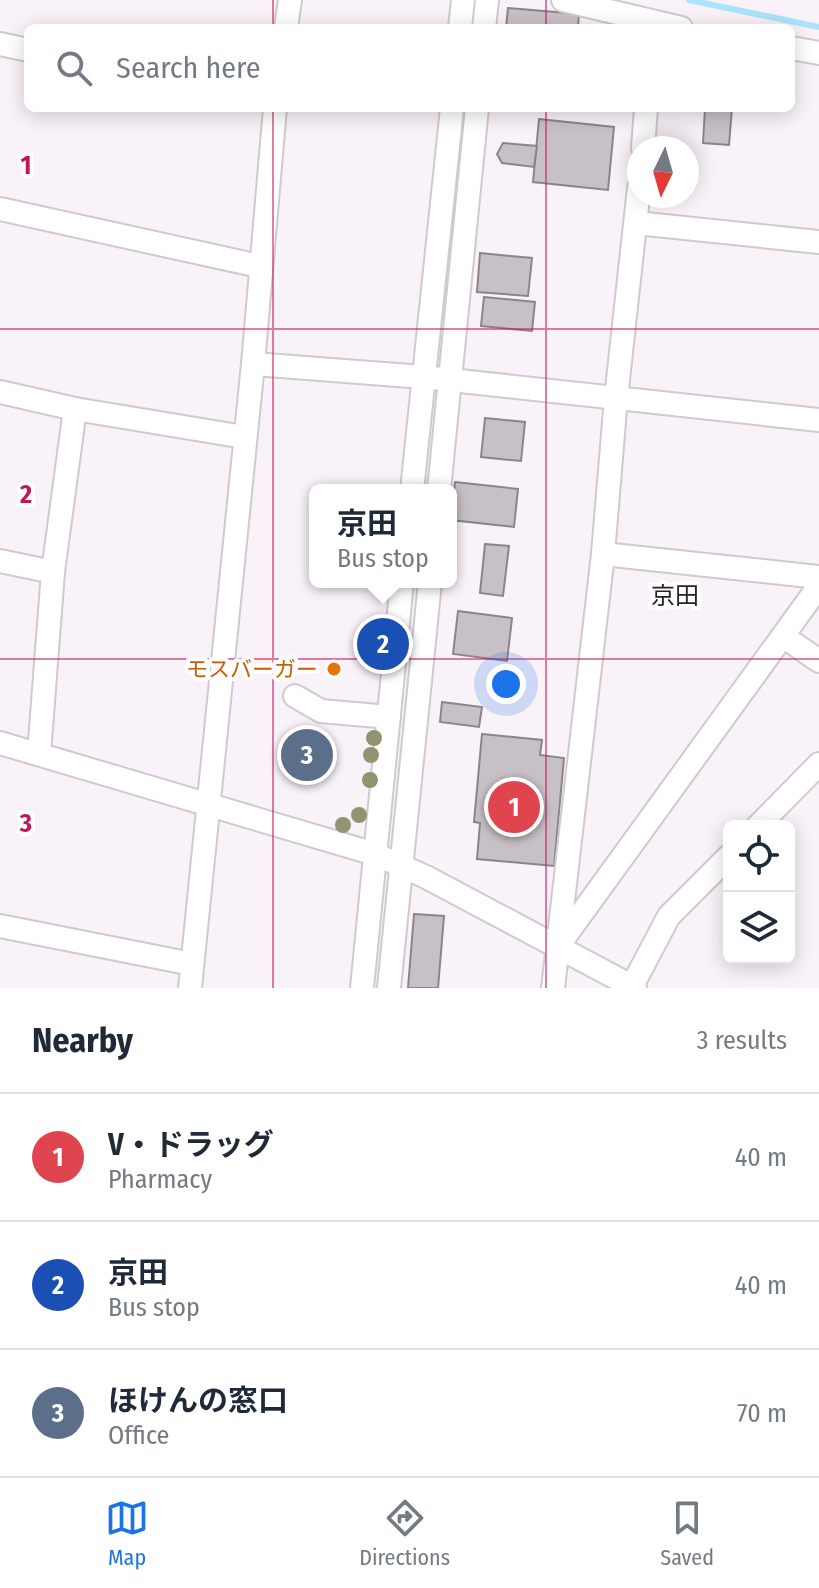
<!DOCTYPE html>
<html lang="en">
<head>
<meta charset="utf-8">
<style>
  :root { --surface:#fff; --page:#f6f6f7; --text:#1f2937; --muted:#747a83; --line:#e0e1e3; --accent:#1a73e8 }
  body { margin:0; font-family:"Fira Sans Condensed","Noto Sans JP",sans-serif; background:var(--page); color:var(--text) }
  .controls { position:absolute; right:24px; bottom:24px; display:grid; overflow:hidden; border-radius:12px; box-shadow:0 4px 20px #0003 }
  .controls button { width:72px; height:72px; display:grid; place-items:center; padding:0; border:0; border-bottom:2px solid var(--line); background:var(--surface); color:var(--text); font:40px sans-serif }
  .compass { position:absolute; left:627px; top:136px; width:72px; height:72px; border-radius:50%; background:var(--surface); box-shadow:0 4px 20px #0003; rotate:185deg }
  .you { position:absolute; left:506px; top:684px; width:28px; height:28px; margin:-20px; border:6px solid #fff; border-radius:50%; background:#1a73e8; box-shadow:0 0 0 12px #1a73e833 }
  .badge { display:grid; place-items:center; width:52px; height:52px; border-radius:50%; background:var(--accent); color:#fff; font-size:26px; font-weight:700 }
  .pin { position:absolute; translate:-50% -50%; border:4px solid #fff; box-shadow:0 2px 8px #0006 }
  .popup { position:absolute; left:309px; top:484px; width:148px; height:104px; box-sizing:border-box; display:grid; place-content:center; border-radius:12px; background:var(--surface); filter:drop-shadow(0 2px 6px #0005); font-size:26px; white-space:nowrap; color:var(--muted) }
  .popup b { font-size:30px; color:var(--text) }
  .popup::after { content:''; position:absolute; left:50%; top:100%; margin-left:-16px; border:16px solid transparent; border-top-color:var(--surface) }
  .list { margin:0; padding:0; list-style:none }
  h2 { display:flex; justify-content:space-between; align-items:center; height:104px; margin:0; padding:0 32px; font-size:34px }
  h2 small { font-size:26px; font-weight:400; color:var(--muted) }
  .list li { display:grid; grid-template-columns:52px 1fr auto; gap:24px; align-items:center; box-sizing:border-box; height:128px; padding:0 32px; border-top:2px solid var(--line) }
  .list b { display:block; font-size:30px; white-space:nowrap }
  .list p { margin:0; font-size:26px; white-space:nowrap; color:var(--muted) }
  .list em { font-size:26px; font-style:normal; color:var(--muted) }
  .icon { flex:none; width:44px; height:44px; fill:none; stroke:currentColor; stroke-width:2; stroke-linecap:round; stroke-linejoin:round }
  .map { position:relative; flex:none; width:819px; height:988px; overflow:hidden }
  .search { position:absolute; background:var(--surface); box-shadow:0 4px 20px #0003; left:24px; right:24px; top:24px; height:88px; display:flex; align-items:center; gap:20px; box-sizing:border-box; padding:0 28px; border-radius:12px; color:var(--muted); font-size:30px }
  .sheet { height:488px; background:var(--surface) }
  nav { display:flex; justify-content:space-around; align-items:center; box-sizing:border-box; height:112px; border-top:2px solid var(--line); background:var(--surface); font-size:22px; color:var(--muted) }
  nav a { display:grid; justify-items:center; gap:4px }
  nav .on { color:var(--accent) }
  .map>svg:first-child { display:block }
</style>
</head>
<body>
<div class="map">
<svg width="819" height="988" viewBox="0 0 819 988">
  <rect width="100%" height="100%" fill="#faf2f9"/>
  <g fill="none" stroke-linecap="round" stroke-linejoin="round">
    <!-- stream -->
    <polyline stroke="#aae4fc" stroke-width="6" points="689,0 819,27"/>
  </g>
  <!-- building -->
  <g fill="#c7c0c6" stroke="#8b858b" stroke-width="2">
    <polygon points="508,8 579,14 578,28 506,28"/>
    <polygon points="705,108 732,108 729,145 703,143"/>
    <polygon points="539,119 614,127 608,190 533,182"/>
    <polygon points="503,143 537,146 534,167 502,163 497,154"/>
    <polygon points="480,253 532,258 528,296 477,292"/>
    <polygon points="484,297 535,302 532,331 481,326"/>
    <polygon points="485,418 525,422 521,461 481,457"/>
    <polygon points="455,482 518,489 514,527 451,520"/>
    <polygon points="485,544 509,546 503,596 480,593"/>
    <polygon points="458,611 512,618 507,661 453,654"/>
    <polygon points="442,702 482,707 479,727 440,722"/>
    <polygon points="482,734 542,740 540,755 564,758 554,866 477,859 480,823 474,822"/>
    <polygon points="414,914 444,916 438,988 408,988"/>
  </g>
  <g fill="none" stroke-linecap="round" stroke-linejoin="round">
    <defs>
      <g id="minor">
        <polyline points="563,0 681,28"/>
        <polyline points="286,28 290,0"/>
        <polyline points="460,28 463,0"/>
        <polyline points="484,28 487,0"/>
        <polyline points="0,44 28,50"/>
        <polyline points="791,48 819,53"/>
        <polyline points="643,148 646,108"/>
        <polyline points="0,209 259,266"/>
        <polyline points="636,223 819,242"/>
        <polyline points="253,364 423,377 819,420"/>
        <polyline points="0,392 75,409 244,437"/>
        <polyline points="412,490 452,108"/>
        <polyline points="439,490 477,108"/>
        <polyline points="603,554 819,577"/>
        <polyline points="0,561 53,572"/>
        <polyline points="783,636 819,661"/>
        <polyline points="295,696 321,711 389,717"/>
        <polyline points="0,743 375,854 426,877 635,988"/>
        <polyline points="39,754 53,572 75,409"/>
        <polyline points="758,826 819,764"/>
        <polyline points="0,926 192,964"/>
        <polyline points="558,946 819,586"/>
        <polyline points="632,986 669,916 729,856"/>
        <polyline points="190,988 253,364 275,108"/>
        <polyline points="362,988 402,582"/>
        <polyline points="389,988 430,582"/>
        <polyline points="553,988 603,554 616,398 639,188"/>
      </g>
    </defs>
    <!-- minor casing -->
    <use href="#minor" stroke="#d0c9d0" stroke-width="26"/>
    <!-- minor -->
    <use href="#minor" stroke="#fff" stroke-width="22"/>
  </g>
  <!-- trees -->
  <g fill="#929370">
    <circle cx="374" cy="738" r="8"/>
    <circle cx="371" cy="755" r="8"/>
    <circle cx="370" cy="780" r="8"/>
    <circle cx="359" cy="815" r="8"/>
    <circle cx="343" cy="825" r="8"/>
  </g>
  <!-- grid -->
  <path fill="none" stroke="#c2185b" stroke-width="2" stroke-opacity="0.55" d="M 273,0 L 273,28M 546,0 L 546,28M 273,108 L 273,988M 546,108 L 546,988M 0,329 L 819,329M 0,659 L 819,659"/>
  <!-- markers -->
  <circle fill="#e8710a" stroke="#fff" stroke-width="3" cx="334" cy="669" r="8"/>
  <g text-anchor="middle" dominant-baseline="central" stroke-width="8" stroke-linejoin="round" paint-order="stroke">
    <!-- food labels -->
    <g font-size="22" fill="#c56008" stroke="#fff" text-anchor="end">
      <text x="318" y="669">モスバーガー</text>
    </g>
    <!-- neighbourhood labels -->
    <g font-size="24" fill="#262325" stroke="#fff">
      <text x="675" y="596">京田</text>
    </g>
  </g>
  <g font-size="26" text-anchor="middle" font-weight="bold" fill="#c2185b" stroke="#fff" stroke-width="8" stroke-linejoin="round" paint-order="stroke">
    <text x="26" y="174">1</text>
    <text x="26" y="503">2</text>
    <text x="26" y="832">3</text>
  </g>
</svg>
<div class="controls">
<button><svg class="icon" aria-label="locate" viewBox="0 0 24 24"><circle cx="12" cy="12" r="6"/><path d="M12 2v4M12 18v4M2 12h4M18 12h4"/></svg></button>
<button><svg class="icon" aria-label="layers" viewBox="0 0 24 24"><path d="M12 4l9 5-9 5-9-5zM3 14l9 5 9-5"/></svg></button>
</div>
<svg class="compass" viewBox="-18 -18 36 36"><path d="M0-13l5 13h-10z" fill="#e53935"/><path d="M0 13l5-13h-10z" fill="#747a83"/></svg>
<div class="you"></div>
<div class="pin badge" style="left:514px;top:807px;background:#e0444e">1</div>
<div class="pin badge" style="left:383px;top:644px;background:#1a4fb4">2</div>
<div class="popup"><b>京田</b>Bus stop</div>
<div class="pin badge" style="left:307px;top:755px;background:#5c6f8a">3</div>
<div class="search"><svg class="icon" aria-label="search" viewBox="0 0 24 24"><circle cx="10" cy="10" r="6"/><path d="M15 15l6 6"/></svg>Search here</div>
</div>
<section class="sheet">
<h2>Nearby<small>3 results</small></h2>
<ul class="list">
<li><span class="badge" style="background:#e0444e">1</span><div><b>V・ドラッグ</b><p>Pharmacy</p></div><em>40 m</em></li>
<li><span class="badge" style="background:#1a4fb4">2</span><div><b>京田</b><p>Bus stop</p></div><em>40 m</em></li>
<li><span class="badge" style="background:#5c6f8a">3</span><div><b>ほけんの窓口</b><p>Office</p></div><em>70 m</em></li>
</ul>
</section>
<nav>
<a class="on"><svg class="icon" aria-label="map" viewBox="0 0 24 24"><path d="M3 6l6-2 6 2 6-2v14l-6 2-6-2-6 2zM9 4v14M15 6v14"/></svg>Map</a>
<a><svg class="icon" aria-label="directions" viewBox="0 0 24 24"><path d="M12 3l9 9-9 9-9-9zM9 14v-3h6M13 9l2 2-2 2"/></svg>Directions</a>
<a><svg class="icon" aria-label="saved" viewBox="0 0 24 24"><path d="M7 4h10v16l-5-4-5 4z"/></svg>Saved</a>
</nav>
</body>
</html>
